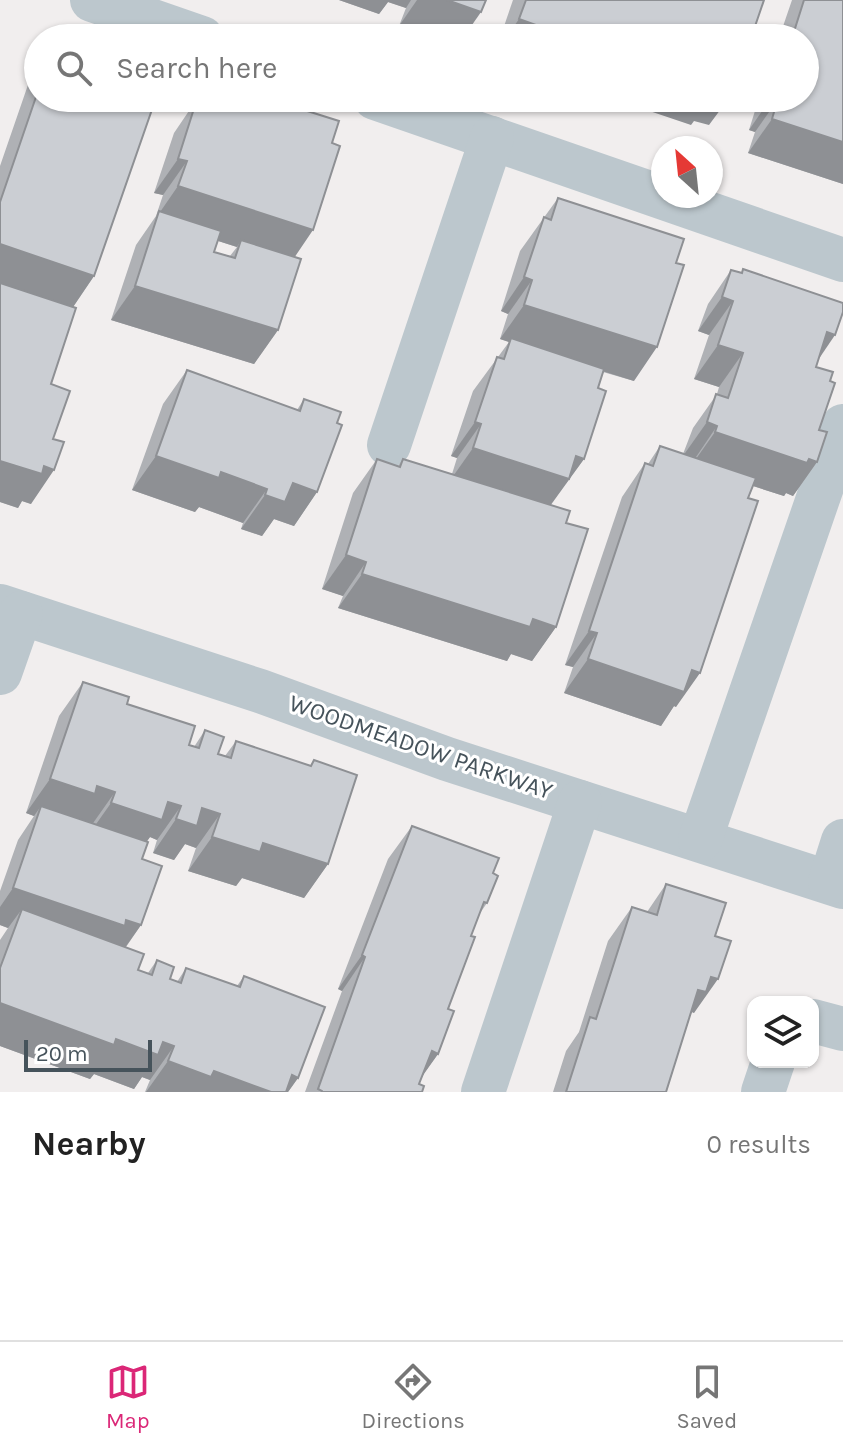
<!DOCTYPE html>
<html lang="en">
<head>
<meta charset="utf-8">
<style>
  :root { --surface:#fff; --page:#f6f6f6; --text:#222; --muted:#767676; --line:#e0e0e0; --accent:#db2777 }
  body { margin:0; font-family:Karla,sans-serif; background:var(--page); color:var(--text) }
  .controls { position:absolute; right:24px; bottom:24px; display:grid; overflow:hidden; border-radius:16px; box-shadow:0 2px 6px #0004 }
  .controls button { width:72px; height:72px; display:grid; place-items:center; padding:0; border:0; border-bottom:2px solid var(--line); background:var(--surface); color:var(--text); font:40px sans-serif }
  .compass { position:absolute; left:651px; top:136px; width:72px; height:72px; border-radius:50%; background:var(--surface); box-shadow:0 2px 6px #0004; rotate:333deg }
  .scale { position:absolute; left:24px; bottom:20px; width:128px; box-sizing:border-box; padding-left:8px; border:4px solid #46535b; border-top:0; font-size:22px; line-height:28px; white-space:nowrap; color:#46535b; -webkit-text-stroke:6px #fff; paint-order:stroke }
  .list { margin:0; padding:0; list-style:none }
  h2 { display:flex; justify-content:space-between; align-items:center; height:104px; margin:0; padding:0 32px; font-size:34px }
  h2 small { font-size:26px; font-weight:400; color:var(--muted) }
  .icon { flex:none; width:44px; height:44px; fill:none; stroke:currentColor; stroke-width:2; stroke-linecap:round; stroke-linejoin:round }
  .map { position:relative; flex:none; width:843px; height:1092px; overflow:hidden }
  .search { position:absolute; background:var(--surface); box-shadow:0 2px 6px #0004; left:24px; right:24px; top:24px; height:88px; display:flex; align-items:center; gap:20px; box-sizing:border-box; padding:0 28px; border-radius:44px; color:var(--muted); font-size:30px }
  .sheet { height:248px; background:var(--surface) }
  nav { display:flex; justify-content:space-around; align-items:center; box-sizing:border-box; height:112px; border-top:2px solid var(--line); background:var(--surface); font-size:22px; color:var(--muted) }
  nav a { display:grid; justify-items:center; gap:4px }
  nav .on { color:var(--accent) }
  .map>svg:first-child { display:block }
</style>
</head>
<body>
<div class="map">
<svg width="843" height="1092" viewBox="0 0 843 1092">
  <rect width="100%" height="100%" fill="#f1eeee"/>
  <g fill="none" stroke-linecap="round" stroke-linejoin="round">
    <!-- minor -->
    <g stroke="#bcc7cd" stroke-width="44">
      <polyline points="92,0 202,38"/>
      <polyline points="375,98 843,260"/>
      <polyline points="389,445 492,138"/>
      <polyline points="0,606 260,691 447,759 843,887"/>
      <polyline points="0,673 21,613"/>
      <polyline points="700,840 843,426"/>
      <polyline points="830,882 843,841"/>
      <polyline points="813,1021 843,1029"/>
      <polyline points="483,1092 580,802"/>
      <polyline points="763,1092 773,1062"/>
    </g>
  </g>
  <!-- wall -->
  <g fill="#afb1b5" fill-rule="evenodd">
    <polygon points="339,0 486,0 399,26 406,8 388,2 379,14"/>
    <polygon points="513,0 764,0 751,38 500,38"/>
    <polygon points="792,0 843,0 843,184 748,153 755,132 749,130 759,98 805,98 805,38 779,38"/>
    <polygon points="38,68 38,98 94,276 73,307 51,384 31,504 22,501 18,508 0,502 0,166 30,79"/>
    <path d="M 203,98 L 266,98 L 294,257 L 278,330 L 254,364 L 111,320 L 136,245 L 156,216 L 163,195 L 154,193 L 174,133 L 197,99 L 201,101 ZM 218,241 L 237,247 L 230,256 L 214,252 Z"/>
    <polygon points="558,198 634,381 603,372 598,388 584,459 550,505 566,523 556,627 532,661 511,654 507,661 338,608 343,596 322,589 353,493 377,459 398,466 403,459 452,474 457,458 451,456 473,391 509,342 500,339 508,314 501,311 520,251"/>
    <polygon points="743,269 818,360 816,367 830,381 819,430 817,462 793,496 786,493 784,496 753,486 676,707 674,706 661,726 564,693 573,667 565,665 622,497 645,463 648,464 660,446 683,454 693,428 717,394 719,387 694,379 709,335 698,331 708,304 731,270 741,273"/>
    <polygon points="187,370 297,410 304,399 337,423 317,492 294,526 274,519 262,536 241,529 243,523 199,507 195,512 132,490 163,404"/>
    <polygon points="83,682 127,704 189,745 194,747 205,730 218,754 225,756 236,741 310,766 314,760 328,864 304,898 242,878 236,886 188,871 196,848 185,844 174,860 153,853 157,840 150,837 147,841 142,859 141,925 126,947 138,970 148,973 157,960 170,979 177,982 186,968 237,986 244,976 298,1078 288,1092 145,1092 150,1080 142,1077 134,1089 94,1074 90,1079 0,1046 0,940 8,928 0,925 0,891 18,840 34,816 26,813 59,716"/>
    <polygon points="412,826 493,873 487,903 478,916 471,936 448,1009 438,1054 422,1076 419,1084 422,1092 305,1092 342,991 338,989 388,859"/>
    <polygon points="666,884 715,936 694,1013 692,1012 690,1015 666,1092 553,1092 566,1051 579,1032 608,941 632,907 647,912"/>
  </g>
  <!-- shaded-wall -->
  <g fill="#8e9094">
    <polygon points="339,0 411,0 406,8 388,2 379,14"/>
    <polygon points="417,0 447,0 481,12 463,38 435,38 399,26"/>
    <polygon points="519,19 539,26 530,38 506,38"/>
    <polygon points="537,31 557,38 533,38"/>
    <polygon points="611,98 729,98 709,125 694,121 691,125"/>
    <polygon points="771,98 779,98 755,132 749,130"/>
    <polygon points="772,119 843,142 843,184 748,153"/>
    <polygon points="178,159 187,161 163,195 154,193"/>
    <polygon points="178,186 313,230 290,264 241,240 237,247 156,221 158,215"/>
    <polygon points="0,244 94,276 71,310 0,286"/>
    <polygon points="524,277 532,280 508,314 501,311"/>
    <polygon points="135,286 278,330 254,364 111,320"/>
    <polygon points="722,297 733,301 709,335 698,331"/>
    <polygon points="524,305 657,347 634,381 510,342 511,338 509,342 500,339"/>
    <polygon points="827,332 835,335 812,369"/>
    <polygon points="718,345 743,353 719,387 694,379"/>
    <polygon points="475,422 481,424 457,458 451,456"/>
    <polygon points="707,422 717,426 694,460 683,456"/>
    <polygon points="715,432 817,462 793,496 786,493 784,496 691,466"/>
    <polygon points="473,448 576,456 584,459 545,513 449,482"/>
    <polygon points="156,456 221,472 267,489 243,523 199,507 195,512 132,490"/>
    <polygon points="0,461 44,466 54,470 31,504 22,501 18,508 0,502"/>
    <polygon points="293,483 317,492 294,526 274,519 262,536 241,529 265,495"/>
    <polygon points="346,555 366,562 343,596 322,589"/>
    <polygon points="362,574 533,619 556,627 532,661 511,654 507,661 338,608"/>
    <polygon points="589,631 597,633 573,667 565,665"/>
    <polygon points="588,659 692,670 700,673 676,707 674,706 661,726 564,693"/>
    <polygon points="50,779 97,786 115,792 91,826 41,806 34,816 26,813"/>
    <polygon points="168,802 181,806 157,840 150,837 138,854 87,837 111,803"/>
    <polygon points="202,808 220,814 196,848 185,844 174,860 153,853 176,819"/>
    <polygon points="212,837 263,843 328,864 304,898 242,878 236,886 188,871"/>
    <polygon points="13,888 126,920 141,925 117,959 22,909 8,928 0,925 0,907"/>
    <polygon points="362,955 365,957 342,991 338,989"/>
    <polygon points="711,977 718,979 694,1013 692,1012 682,1026 698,990"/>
    <polygon points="0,1003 116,1039 163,1042 174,1046 150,1080 142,1077 134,1089 94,1074 90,1079 0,1046"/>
    <polygon points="432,1051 438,1054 414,1088"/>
    <polygon points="168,1061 214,1071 271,1092 146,1092"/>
    <polygon points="292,1075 298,1078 288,1092 280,1092"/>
  </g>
  <!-- building -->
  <g fill="#cbced3" stroke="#8e9094" stroke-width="2">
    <polygon points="447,0 486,0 481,12"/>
    <polygon points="526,0 764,0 751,38 557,38 537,31 539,26 519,19"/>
    <polygon points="804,0 843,0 843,142 772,119 778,98 805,98 805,38 792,38"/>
    <polygon points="68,28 98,38 64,38"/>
    <polygon points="38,91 38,98 156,98 94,276 0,244 0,202"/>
    <polygon points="209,98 266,98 339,121 332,143 340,146 313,230 178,186 187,161 178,159 197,99 208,103"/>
    <polygon points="558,198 684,239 676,263 684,265 657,347 524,305 532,280 524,277 544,217 551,220"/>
    <polygon points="159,211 221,231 214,252 235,258 241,240 301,259 278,330 135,286"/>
    <polygon points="743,269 843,303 843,312 835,335 827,332 816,367 833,372 830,381 835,383 819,430 827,432 817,462 809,459 807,463 715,432 717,426 707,422 716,394 728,398 743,353 718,345 733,301 722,297 731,270 742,273"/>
    <polygon points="0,283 76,308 51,384 70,391 53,439 64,442 54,470 44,466 42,474 0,461"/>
    <polygon points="511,338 604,369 598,388 606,391 584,459 576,456 569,479 473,448 481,424 475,422 497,357 504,359"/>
    <polygon points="187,370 300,411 304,399 341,412 337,423 342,425 317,492 293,483 285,502 265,495 267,489 221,472 219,478 156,456"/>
    <polygon points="660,446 756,478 748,498 758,501 700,673 692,670 684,692 588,659 597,633 589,631 645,463 653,466"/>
    <polygon points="377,459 400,467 403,459 570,511 566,523 588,529 556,627 533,619 530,627 362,574 366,562 346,555"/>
    <polygon points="83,682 129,697 127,704 195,726 189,745 199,748 205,730 224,737 218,754 231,758 236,741 311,766 314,760 357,775 328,864 263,843 260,852 212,837 220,814 202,808 197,826 176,819 181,806 168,802 162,820 111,803 115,792 97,786 95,794 50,779"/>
    <polygon points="41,806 148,842 142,859 162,866 141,925 126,920 125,926 13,888"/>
    <polygon points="412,826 499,858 493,873 498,876 487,903 484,902 471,936 475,937 448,1009 454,1011 438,1054 432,1051 419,1084 424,1086 422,1092 322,1092 322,1091 318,1089 365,957 362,955"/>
    <polygon points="666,884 726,903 715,936 731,941 718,979 711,977 706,992 698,990 666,1092 566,1092 590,1017 596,1019 632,907 657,915"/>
    <polygon points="22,909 144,954 138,970 152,975 157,960 174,967 170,979 181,983 186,968 240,987 244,976 325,1007 298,1078 292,1075 286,1092 271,1092 214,1071 211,1077 168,1061 174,1046 163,1042 158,1055 116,1039 114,1045 0,1003 0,968"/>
  </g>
  <g text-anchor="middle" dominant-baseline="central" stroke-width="6" stroke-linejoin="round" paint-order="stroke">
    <!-- street labels -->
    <g font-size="24" fill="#46535b" stroke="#fff">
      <text transform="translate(421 747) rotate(19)">WOODMEADOW PARKWAY</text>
    </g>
  </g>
</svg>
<div class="controls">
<button><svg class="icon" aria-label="layers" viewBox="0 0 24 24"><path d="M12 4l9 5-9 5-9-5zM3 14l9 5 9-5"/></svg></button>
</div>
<svg class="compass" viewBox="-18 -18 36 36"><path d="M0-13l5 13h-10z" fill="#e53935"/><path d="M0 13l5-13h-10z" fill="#767676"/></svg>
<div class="scale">20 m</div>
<div class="search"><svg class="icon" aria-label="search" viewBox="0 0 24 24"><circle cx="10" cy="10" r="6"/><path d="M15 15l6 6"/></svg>Search here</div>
</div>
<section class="sheet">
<h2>Nearby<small>0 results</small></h2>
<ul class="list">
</ul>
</section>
<nav>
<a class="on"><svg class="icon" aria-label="map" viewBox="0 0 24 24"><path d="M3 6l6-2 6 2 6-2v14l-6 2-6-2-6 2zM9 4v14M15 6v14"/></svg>Map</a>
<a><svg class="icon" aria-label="directions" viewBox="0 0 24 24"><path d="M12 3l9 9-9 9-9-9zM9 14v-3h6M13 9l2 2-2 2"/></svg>Directions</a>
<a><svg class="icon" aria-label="saved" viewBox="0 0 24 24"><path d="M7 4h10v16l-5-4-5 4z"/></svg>Saved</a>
</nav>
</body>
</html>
